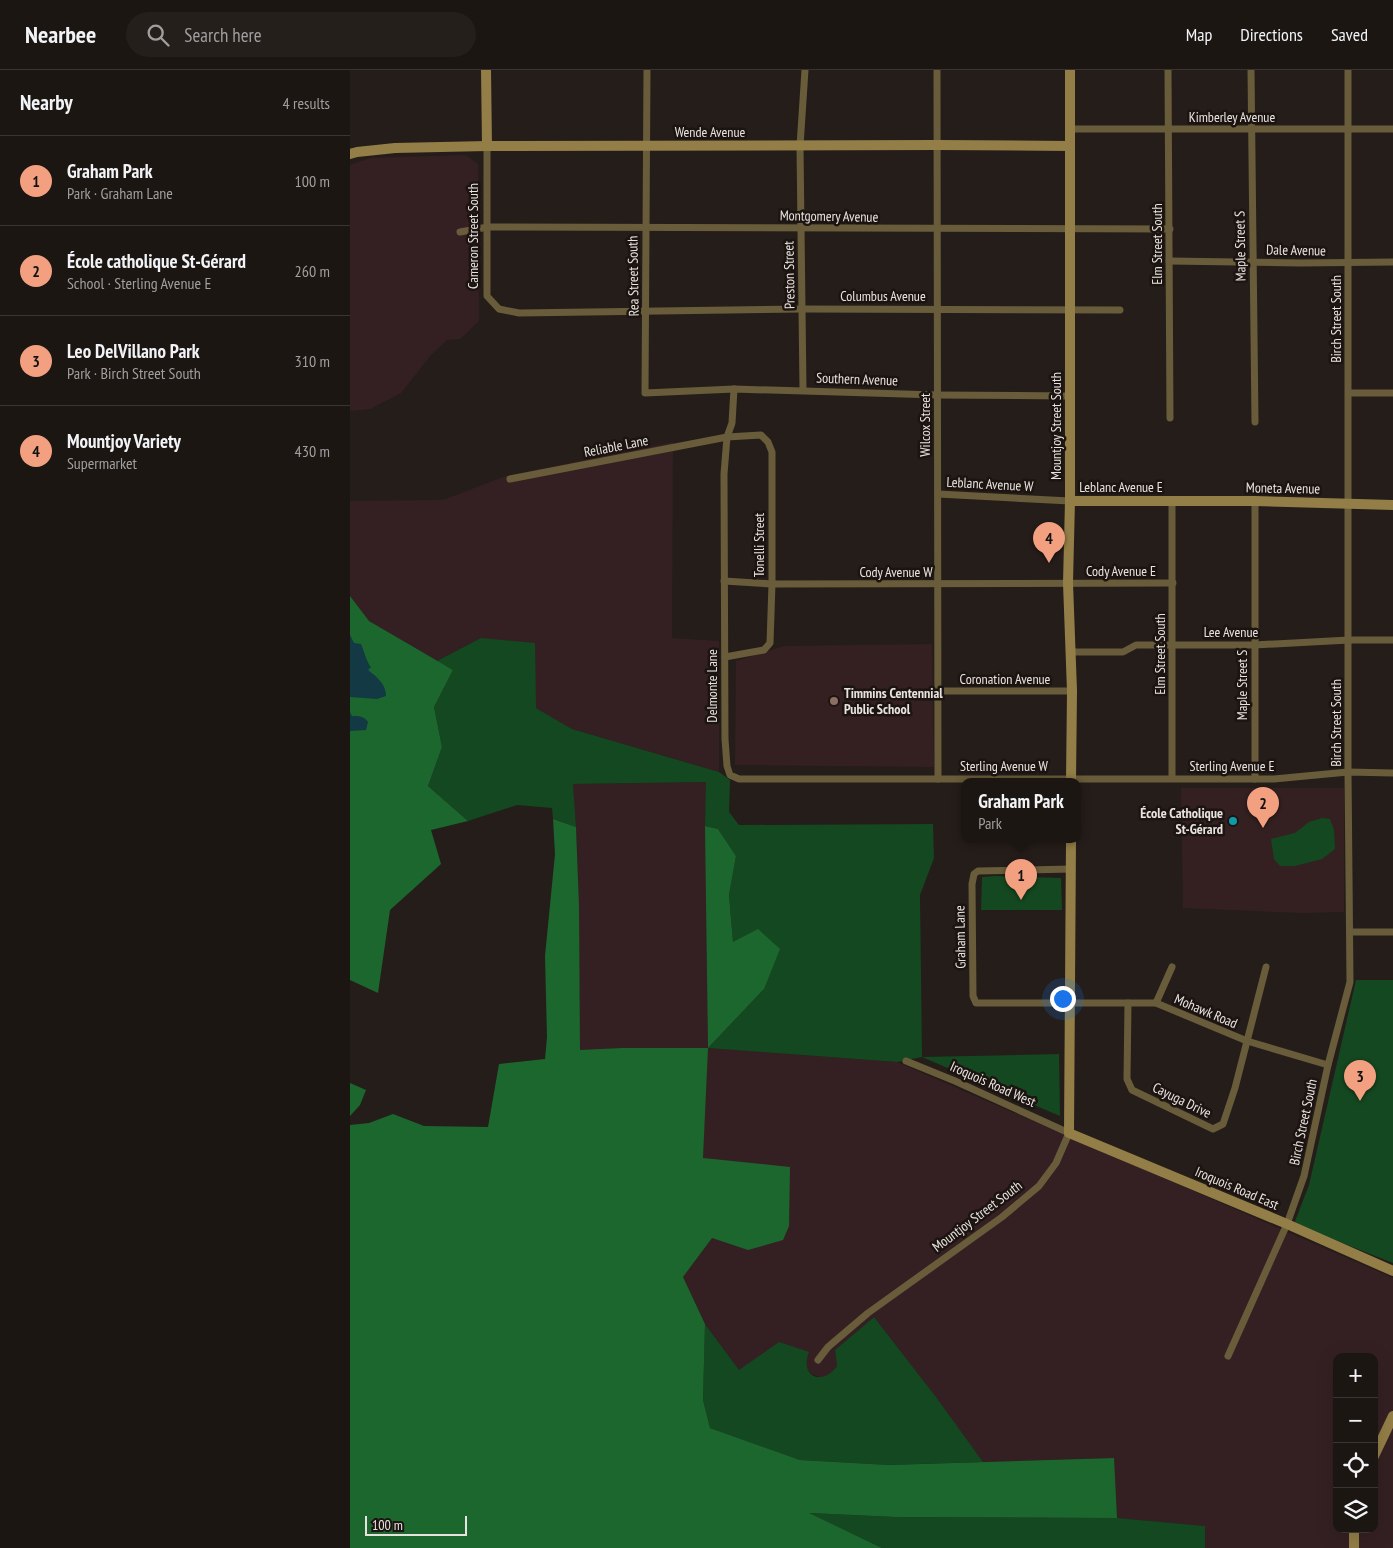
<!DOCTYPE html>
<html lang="en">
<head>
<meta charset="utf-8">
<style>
  :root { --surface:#1c1613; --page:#251f1c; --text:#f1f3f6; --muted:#a09fa0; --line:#3a3533; --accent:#f2a07f }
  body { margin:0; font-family:"PT Sans Narrow",sans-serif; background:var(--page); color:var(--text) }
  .controls { position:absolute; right:15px; bottom:15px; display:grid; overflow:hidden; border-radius:10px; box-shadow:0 5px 20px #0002 }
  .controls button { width:45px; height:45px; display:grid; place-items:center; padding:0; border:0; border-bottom:1px solid var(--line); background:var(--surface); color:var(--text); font:25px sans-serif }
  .scale { position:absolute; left:15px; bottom:12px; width:102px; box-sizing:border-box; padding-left:5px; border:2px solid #e9e3e0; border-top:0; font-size:14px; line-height:18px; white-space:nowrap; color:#e9e3e0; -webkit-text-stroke:4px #1c1410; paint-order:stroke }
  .you { position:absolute; left:712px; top:928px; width:18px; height:18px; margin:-12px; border:4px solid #fff; border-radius:50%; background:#1a73e8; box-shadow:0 0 0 8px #1a73e833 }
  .badge { display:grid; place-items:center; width:32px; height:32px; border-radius:50%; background:var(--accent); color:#111; font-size:16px; font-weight:700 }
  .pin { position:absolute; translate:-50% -41px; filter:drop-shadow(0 1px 2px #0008) }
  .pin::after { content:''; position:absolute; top:26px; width:18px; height:15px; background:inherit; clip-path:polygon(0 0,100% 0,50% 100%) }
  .popup { position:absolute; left:611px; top:708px; width:120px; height:65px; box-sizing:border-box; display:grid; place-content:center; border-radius:10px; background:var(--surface); filter:drop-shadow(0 1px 4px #0005); font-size:16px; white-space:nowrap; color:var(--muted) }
  .popup b { font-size:19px; color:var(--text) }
  .popup::after { content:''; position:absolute; left:50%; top:100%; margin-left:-10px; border:10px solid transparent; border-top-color:var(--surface) }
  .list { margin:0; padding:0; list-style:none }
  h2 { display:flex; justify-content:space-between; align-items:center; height:65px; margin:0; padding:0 20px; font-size:21px }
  h2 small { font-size:16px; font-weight:400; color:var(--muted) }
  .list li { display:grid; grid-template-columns:32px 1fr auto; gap:15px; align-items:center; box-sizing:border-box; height:90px; padding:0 20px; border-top:1px solid var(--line) }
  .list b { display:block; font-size:19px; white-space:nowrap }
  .list p { margin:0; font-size:16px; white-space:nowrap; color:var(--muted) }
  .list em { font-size:16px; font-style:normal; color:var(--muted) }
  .icon { flex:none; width:28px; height:28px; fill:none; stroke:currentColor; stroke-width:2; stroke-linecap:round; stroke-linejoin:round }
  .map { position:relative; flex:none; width:1043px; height:1478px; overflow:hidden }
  header { display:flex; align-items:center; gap:30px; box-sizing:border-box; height:70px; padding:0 25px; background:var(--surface); border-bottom:1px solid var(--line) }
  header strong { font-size:24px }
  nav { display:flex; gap:28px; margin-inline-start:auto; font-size:18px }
  .search { width:350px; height:45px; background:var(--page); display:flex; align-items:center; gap:12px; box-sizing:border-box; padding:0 18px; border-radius:28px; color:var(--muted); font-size:19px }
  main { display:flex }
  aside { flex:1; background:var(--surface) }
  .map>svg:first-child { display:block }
</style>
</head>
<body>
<header>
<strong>Nearbee</strong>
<div class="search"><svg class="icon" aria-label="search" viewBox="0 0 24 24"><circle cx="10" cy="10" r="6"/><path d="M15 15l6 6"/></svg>Search here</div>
<nav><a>Map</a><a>Directions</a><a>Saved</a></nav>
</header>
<main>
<aside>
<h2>Nearby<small>4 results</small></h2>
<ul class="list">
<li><span class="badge">1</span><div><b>Graham Park</b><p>Park · Graham Lane</p></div><em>100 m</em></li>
<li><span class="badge">2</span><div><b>École catholique St-Gérard</b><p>School · Sterling Avenue E</p></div><em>260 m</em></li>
<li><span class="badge">3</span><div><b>Leo DelVillano Park</b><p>Park · Birch Street South</p></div><em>310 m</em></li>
<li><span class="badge">4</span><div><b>Mountjoy Variety</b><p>Supermarket</p></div><em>430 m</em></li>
</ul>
</aside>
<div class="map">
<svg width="1043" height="1478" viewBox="0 0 1043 1478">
  <rect width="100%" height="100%" fill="#251d19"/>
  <!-- commercial -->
  <g fill="#342022" fill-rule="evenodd">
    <polygon points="116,85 128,94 129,251 110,269 97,270 81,285 51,323 20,339 0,341 0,95 20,88"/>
    <polygon points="323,372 322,568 369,571 369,702 222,659 186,638 131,568 87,591 19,551 0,526 0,431 93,430 156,406"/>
    <path d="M 356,712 L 358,978 L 547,992 L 1043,1208 L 1043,1478 L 855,1478 L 854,1456 L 767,1448 L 763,1388 L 633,1392 L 579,1318 L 524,1247 L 485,1280 L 487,1296 L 481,1305 L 471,1308 L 462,1304 L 456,1298 L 455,1290 L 389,1300 L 355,1254 L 333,1207 L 362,1168 L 398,1180 L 353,1088 L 357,978 L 272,978 L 230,981 L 227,776 L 223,714 ZM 987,1287 L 1024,1287 L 1024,1459 L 987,1459 Z"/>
  </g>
  <!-- education -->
  <g fill="#342021">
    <polygon points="582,574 584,697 385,695 386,591 434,576"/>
    <polygon points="831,718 994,718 994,842 953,843 833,838"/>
  </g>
  <!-- green -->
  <g fill="#144820">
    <polygon points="131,568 185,573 186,638 222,659 369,702 380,710 379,742 389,755 583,754 584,788 570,825 572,987 709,984 710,1046 572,987 547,992 358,978 414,919 383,872 379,825 386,786 368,759 355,756 356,712 223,714 226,757 203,749 202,738 167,735 118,751 78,716 92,677 84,637 103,600 87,591"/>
    <polygon points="972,748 980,749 984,760 985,779 972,789 945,796 930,796 924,789 921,769 945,763 959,752"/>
    <polygon points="645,806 711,808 712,840 631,840 632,807"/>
    <polygon points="1006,910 1043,910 1043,1193 944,1154 959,1115"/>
    <path d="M 524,1247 L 586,1327 L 633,1392 L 539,1395 L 450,1390 L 360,1358 L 353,1330 L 355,1254 L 389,1300 L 429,1272 L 459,1282 C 449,1306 472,1317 487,1296 L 485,1280 Z"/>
    <polygon points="458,1443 546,1447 767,1448 855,1456 855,1478 532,1478"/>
  </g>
  <!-- forest -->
  <g fill="#1c672e">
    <polygon points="0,526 19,551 103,600 84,637 92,677 78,716 118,751 81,760 91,794 40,840 28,923 0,910"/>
    <polygon points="203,749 226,757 229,836 230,980 272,978 358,978 355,756 368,759 386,786 379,825 383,872 408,859 430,879 414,919 358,978 353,1088 440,1097 439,1156 433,1170 398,1180 362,1168 333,1207 355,1254 353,1330 360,1358 450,1390 539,1395 764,1388 767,1448 546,1447 459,1443 532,1478 0,1478 0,1055 19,1053 43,1044 74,1056 138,1057 149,994 195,989 197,967 195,886 205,784"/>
    <polygon points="0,1013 16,1020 10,1035 0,1046"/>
  </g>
  <!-- water -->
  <g fill="#133944">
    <path d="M 0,565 L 4,573 L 11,574 C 14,581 17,593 21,597 L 18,600 C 27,607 36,614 36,626 L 27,629 L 0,627 Z"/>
    <path d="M 0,642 L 2,646 C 9,646 14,646 18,652 L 16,660 L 0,661 Z"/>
  </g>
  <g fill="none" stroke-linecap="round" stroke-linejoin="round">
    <!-- street -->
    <g stroke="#695c3a" stroke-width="7">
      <polyline points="297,0 295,323 384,319 587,325 719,326"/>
      <polyline points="587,0 588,709"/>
      <polyline points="818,0 820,348"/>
      <polyline points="901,0 905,352"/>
      <polyline points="720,59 1043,59"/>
      <polyline points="137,76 137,226 149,239 169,243 452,239 770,240"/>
      <polyline points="110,162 138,157 820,159"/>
      <polyline points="819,191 950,193 1043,192"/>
      <polyline points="384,319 382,353 377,367 374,404 375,669 377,696 380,705 389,709 924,709 998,702 1043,703"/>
      <polyline points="453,320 450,76 455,0"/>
      <polyline points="999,323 1043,323"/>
      <polyline points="160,409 377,367 411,365 418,372 422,382 422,514 420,573 414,580 375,587"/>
      <polyline points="588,424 720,431"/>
      <polyline points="374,511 422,514 823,513"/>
      <polyline points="721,582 773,582 786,575 904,575 999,570 1043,570"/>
      <polyline points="588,621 722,621"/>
      <polyline points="822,708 822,430"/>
      <polyline points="905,709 905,431"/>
      <polyline points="721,799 628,801 624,804 622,814 623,926 626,933 806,933 897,971 978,995"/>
      <polyline points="1001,862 1043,862"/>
      <polyline points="778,933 777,1009 782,1020 863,1059 873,1054 885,1018 916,897"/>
      <polyline points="806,933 822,897"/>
      <polyline points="878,1286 937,1154 954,1106 978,995 1000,912 998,702 998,0"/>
      <polyline points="468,1290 478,1277 518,1243 652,1147 689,1116 706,1093 719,1063 605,1011 556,991"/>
    </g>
    <!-- secondary -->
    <g stroke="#937e47" stroke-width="10">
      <polyline points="136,0 137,76"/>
      <polyline points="720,0 720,431 718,513 722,621 721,711"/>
      <polyline points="0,84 7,82 45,78 137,76 587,75 720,76"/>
      <polyline points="720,431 905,431 1043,435"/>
      <polyline points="721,769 719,1063 937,1154 1043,1201"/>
      <polyline points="1024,1386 1043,1346"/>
      <polyline points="1004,1478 1004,1459"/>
    </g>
  </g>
  <!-- markers -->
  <circle fill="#8d6e63" stroke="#1c1410" stroke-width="2" cx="484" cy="631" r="5"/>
  <circle fill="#0f9aa8" stroke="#1c1410" stroke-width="2" cx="883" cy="751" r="5"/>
  <g text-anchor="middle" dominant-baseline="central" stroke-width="5" stroke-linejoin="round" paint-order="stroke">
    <!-- street labels -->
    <g font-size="14" fill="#e9e3e0" stroke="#1c1410">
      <text x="882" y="47">Kimberley Avenue</text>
      <text x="360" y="62">Wende Avenue</text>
      <text transform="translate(479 146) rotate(1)">Montgomery Avenue</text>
      <text transform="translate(123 166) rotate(-90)">Cameron Street South</text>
      <text transform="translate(807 174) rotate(-90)">Elm Street South</text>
      <text transform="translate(890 176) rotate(-91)">Maple Street S</text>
      <text transform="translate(946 180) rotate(1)">Dale Avenue</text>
      <text transform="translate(439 205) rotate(-91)">Preston Street</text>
      <text transform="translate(283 206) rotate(-91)">Rea Street South</text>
      <text x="533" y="226">Columbus Avenue</text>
      <text transform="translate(986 249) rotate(-90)">Birch Street South</text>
      <text transform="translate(507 309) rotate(2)">Southern Avenue</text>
      <text transform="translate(575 355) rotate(-90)">Wilcox Street</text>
      <text transform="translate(706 356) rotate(-90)">Mountjoy Street South</text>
      <text transform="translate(266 376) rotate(-11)">Reliable Lane</text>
      <text transform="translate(640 414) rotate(3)">Leblanc Avenue W</text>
      <text x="771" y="417">Leblanc Avenue E</text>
      <text transform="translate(933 418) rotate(1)">Moneta Avenue</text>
      <text transform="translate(409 475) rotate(-90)">Tonelli Street</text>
      <text x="771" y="501">Cody Avenue E</text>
      <text x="546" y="502">Cody Avenue W</text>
      <text x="881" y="562">Lee Avenue</text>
      <text transform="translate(810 584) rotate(-90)">Elm Street South</text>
      <text x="655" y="609">Coronation Avenue</text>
      <text transform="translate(892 615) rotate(-90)">Maple Street S</text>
      <text transform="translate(362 616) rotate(-90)">Delmonte Lane</text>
      <text transform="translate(986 653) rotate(-90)">Birch Street South</text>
      <text x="654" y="696">Sterling Avenue W</text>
      <text x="882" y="696">Sterling Avenue E</text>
      <text transform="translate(610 867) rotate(-91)">Graham Lane</text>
      <text transform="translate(856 941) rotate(23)">Mohawk Road</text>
      <text transform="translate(643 1014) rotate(24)">Iroquois Road West</text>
      <text transform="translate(832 1030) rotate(26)">Cayuga Drive</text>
      <text transform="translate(953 1052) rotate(-78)">Birch Street South</text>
      <text transform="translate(887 1118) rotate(23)">Iroquois Road East</text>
      <text transform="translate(627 1146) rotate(-37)">Mountjoy Street South</text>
    </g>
    <!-- poi labels -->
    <g font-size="14" font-weight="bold" fill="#e9e3e0" stroke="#1c1410" text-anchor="start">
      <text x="494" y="623">Timmins Centennial<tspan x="494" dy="16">Public School</tspan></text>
      <text x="873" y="743" text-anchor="end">École Catholique<tspan x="873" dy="16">St-Gérard</tspan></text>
    </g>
  </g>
</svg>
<div class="controls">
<button>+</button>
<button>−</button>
<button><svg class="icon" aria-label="locate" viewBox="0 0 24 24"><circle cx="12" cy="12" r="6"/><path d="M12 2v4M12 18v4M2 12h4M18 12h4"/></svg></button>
<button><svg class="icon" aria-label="layers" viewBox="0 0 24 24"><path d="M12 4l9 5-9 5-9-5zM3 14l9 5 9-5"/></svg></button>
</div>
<div class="scale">100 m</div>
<div class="you"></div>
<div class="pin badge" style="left:671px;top:830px">1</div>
<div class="popup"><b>Graham Park</b>Park</div>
<div class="pin badge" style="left:913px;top:758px">2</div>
<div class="pin badge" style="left:1010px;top:1031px">3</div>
<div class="pin badge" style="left:699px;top:493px">4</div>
</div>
</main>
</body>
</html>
